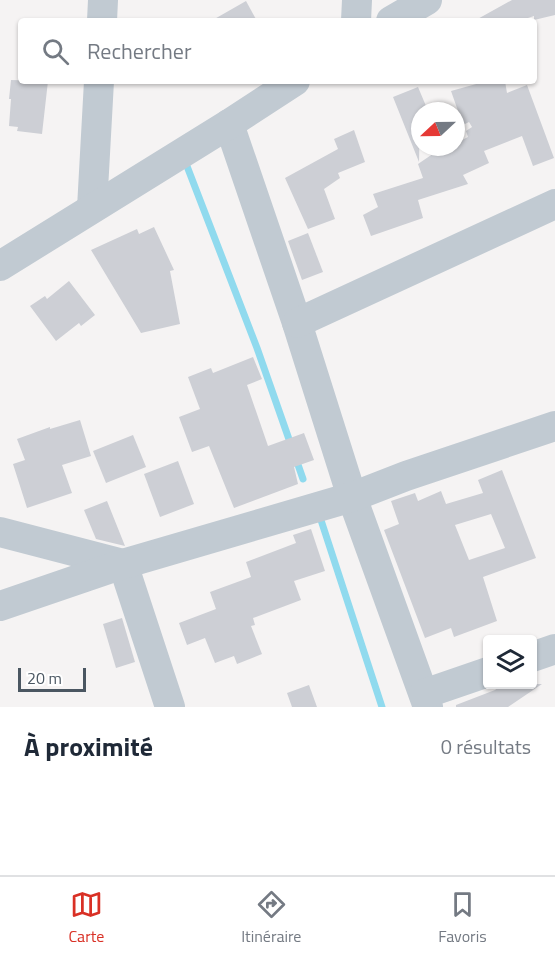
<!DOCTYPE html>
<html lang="fr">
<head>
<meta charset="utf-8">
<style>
  :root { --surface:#fff; --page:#f2f2f3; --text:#1f2937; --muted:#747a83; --line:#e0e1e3; --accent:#d93025 }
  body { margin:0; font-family:"Titillium Web",sans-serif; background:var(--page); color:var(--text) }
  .controls { position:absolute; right:18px; bottom:18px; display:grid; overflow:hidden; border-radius:6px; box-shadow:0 2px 4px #0004 }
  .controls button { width:54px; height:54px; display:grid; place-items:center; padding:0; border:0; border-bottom:2px solid var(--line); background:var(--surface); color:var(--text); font:30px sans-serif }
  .compass { position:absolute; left:411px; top:102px; width:54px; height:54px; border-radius:50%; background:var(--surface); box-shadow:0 2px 4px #0004; rotate:248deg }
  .scale { position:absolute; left:18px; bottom:15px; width:68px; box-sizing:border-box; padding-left:6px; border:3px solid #4a5661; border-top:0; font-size:16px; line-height:21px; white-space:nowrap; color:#4a5661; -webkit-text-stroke:4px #fff; paint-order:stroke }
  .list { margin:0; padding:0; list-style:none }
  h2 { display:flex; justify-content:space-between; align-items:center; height:78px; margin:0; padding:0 24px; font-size:26px }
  h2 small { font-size:20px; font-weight:400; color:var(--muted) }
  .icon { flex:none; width:33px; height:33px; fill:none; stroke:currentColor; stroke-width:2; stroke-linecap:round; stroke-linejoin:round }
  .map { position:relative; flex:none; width:555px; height:707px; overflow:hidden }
  .search { position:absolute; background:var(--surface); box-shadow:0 2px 4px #0004; left:18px; right:18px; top:18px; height:66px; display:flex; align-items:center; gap:15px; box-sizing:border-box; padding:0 21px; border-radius:6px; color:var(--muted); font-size:22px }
  .sheet { height:168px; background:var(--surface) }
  nav { display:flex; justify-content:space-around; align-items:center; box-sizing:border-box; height:84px; border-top:2px solid var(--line); background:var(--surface); font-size:16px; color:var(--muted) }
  nav a { display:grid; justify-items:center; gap:3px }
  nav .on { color:var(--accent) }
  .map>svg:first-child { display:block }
</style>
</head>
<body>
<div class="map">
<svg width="555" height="707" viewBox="0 0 555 707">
  <rect width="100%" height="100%" fill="#f5f3f3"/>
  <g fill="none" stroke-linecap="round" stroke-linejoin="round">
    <!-- stream -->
    <g stroke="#90daee" stroke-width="7">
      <polyline points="185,161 257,348 291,445"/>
      <polyline points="296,459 303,479"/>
      <polyline points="319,514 382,707"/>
    </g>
  </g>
  <!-- building -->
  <g fill="#cdcfd5" fill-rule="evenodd">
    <polygon points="512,0 555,0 555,15 534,20 534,16 519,21 474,21"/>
    <polygon points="246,1 257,21 211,21"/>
    <polygon points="11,80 48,81 42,134 17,131 18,127 9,126 11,99 9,99"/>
    <polygon points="487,81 505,81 507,93 527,85 554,158 533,166 522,136 484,151 489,163 463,175 468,184 418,200 423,218 371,236 363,215 378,207 373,194 423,178 418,164 443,147 456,147 456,143 468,137 466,131 472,127 469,122 463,125 451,91"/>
    <polygon points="418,87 426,106 420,109 419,162 393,97"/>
    <polygon points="354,130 365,162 338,173 340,178 324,189 335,219 308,229 285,178 338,149 334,139"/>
    <polygon points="154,227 174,270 170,271 180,324 141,333 91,250 137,229 139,234"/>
    <polygon points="308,233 323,272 302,280 288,241"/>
    <polygon points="69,281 95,315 81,326 79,323 56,341 30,306 45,296 47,299"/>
    <polygon points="253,357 262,379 247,385 268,446 304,433 314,460 294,467 298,484 234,508 209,446 192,452 179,417 200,409 188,377 211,368 213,373"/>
    <polygon points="80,420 91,456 62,465 72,493 27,508 13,464 25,460 17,439 50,427 50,429"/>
    <polygon points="133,435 146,467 106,483 93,451"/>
    <polygon points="178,461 194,504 160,517 144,474"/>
    <path d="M 502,470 L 536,558 L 483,577 L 497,621 L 454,637 L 451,628 L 425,638 L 384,530 L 399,524 L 391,501 L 415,493 L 418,501 L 441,491 L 446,504 L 483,493 L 478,480 ZM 491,514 L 505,548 L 469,560 L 455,525 Z"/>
    <polygon points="107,501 125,546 96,539 84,510"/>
    <polygon points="311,529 325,571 294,581 301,600 253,618 255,625 251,626 262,654 237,664 234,656 215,663 205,638 187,645 179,623 216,609 210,592 251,577 246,562 296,543 293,535"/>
    <polygon points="122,618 135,662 116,668 103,624"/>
    <polygon points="502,684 542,684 508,707 456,707 456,705 495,690"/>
    <polygon points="309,685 317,707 292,707 287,693"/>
  </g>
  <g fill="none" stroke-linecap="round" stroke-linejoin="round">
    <!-- minor -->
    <g stroke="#c1cad2" stroke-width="30">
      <polyline points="102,21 103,0"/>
      <polyline points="356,21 357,0"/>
      <polyline points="391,21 427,0"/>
      <polyline points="229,124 297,323 352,497 428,707"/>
      <polyline points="92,208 99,81"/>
      <polyline points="0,266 229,124 295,81"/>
      <polyline points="297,323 555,204"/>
      <polyline points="0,532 123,564 170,707"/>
      <polyline points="0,606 123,564 352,497 406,476 555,426"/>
      <polyline points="532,657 555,649"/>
      <polyline points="424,694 488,672"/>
    </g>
  </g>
</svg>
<div class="controls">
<button><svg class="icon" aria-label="layers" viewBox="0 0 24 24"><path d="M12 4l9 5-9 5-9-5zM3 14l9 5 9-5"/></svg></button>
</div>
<svg class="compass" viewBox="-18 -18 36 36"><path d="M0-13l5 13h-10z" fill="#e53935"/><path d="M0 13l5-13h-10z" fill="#747a83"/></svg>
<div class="scale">20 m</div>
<div class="search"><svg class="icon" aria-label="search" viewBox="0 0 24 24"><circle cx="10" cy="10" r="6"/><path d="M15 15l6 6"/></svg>Rechercher</div>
</div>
<section class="sheet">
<h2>À proximité<small>0 résultats</small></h2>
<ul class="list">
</ul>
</section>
<nav>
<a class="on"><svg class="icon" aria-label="map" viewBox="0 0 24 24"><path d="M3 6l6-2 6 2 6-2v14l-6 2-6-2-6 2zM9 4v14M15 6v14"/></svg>Carte</a>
<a><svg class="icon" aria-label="directions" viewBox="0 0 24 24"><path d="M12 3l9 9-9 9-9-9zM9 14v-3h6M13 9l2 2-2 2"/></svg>Itinéraire</a>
<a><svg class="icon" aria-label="saved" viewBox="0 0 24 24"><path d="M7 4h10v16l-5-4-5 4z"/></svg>Favoris</a>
</nav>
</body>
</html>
